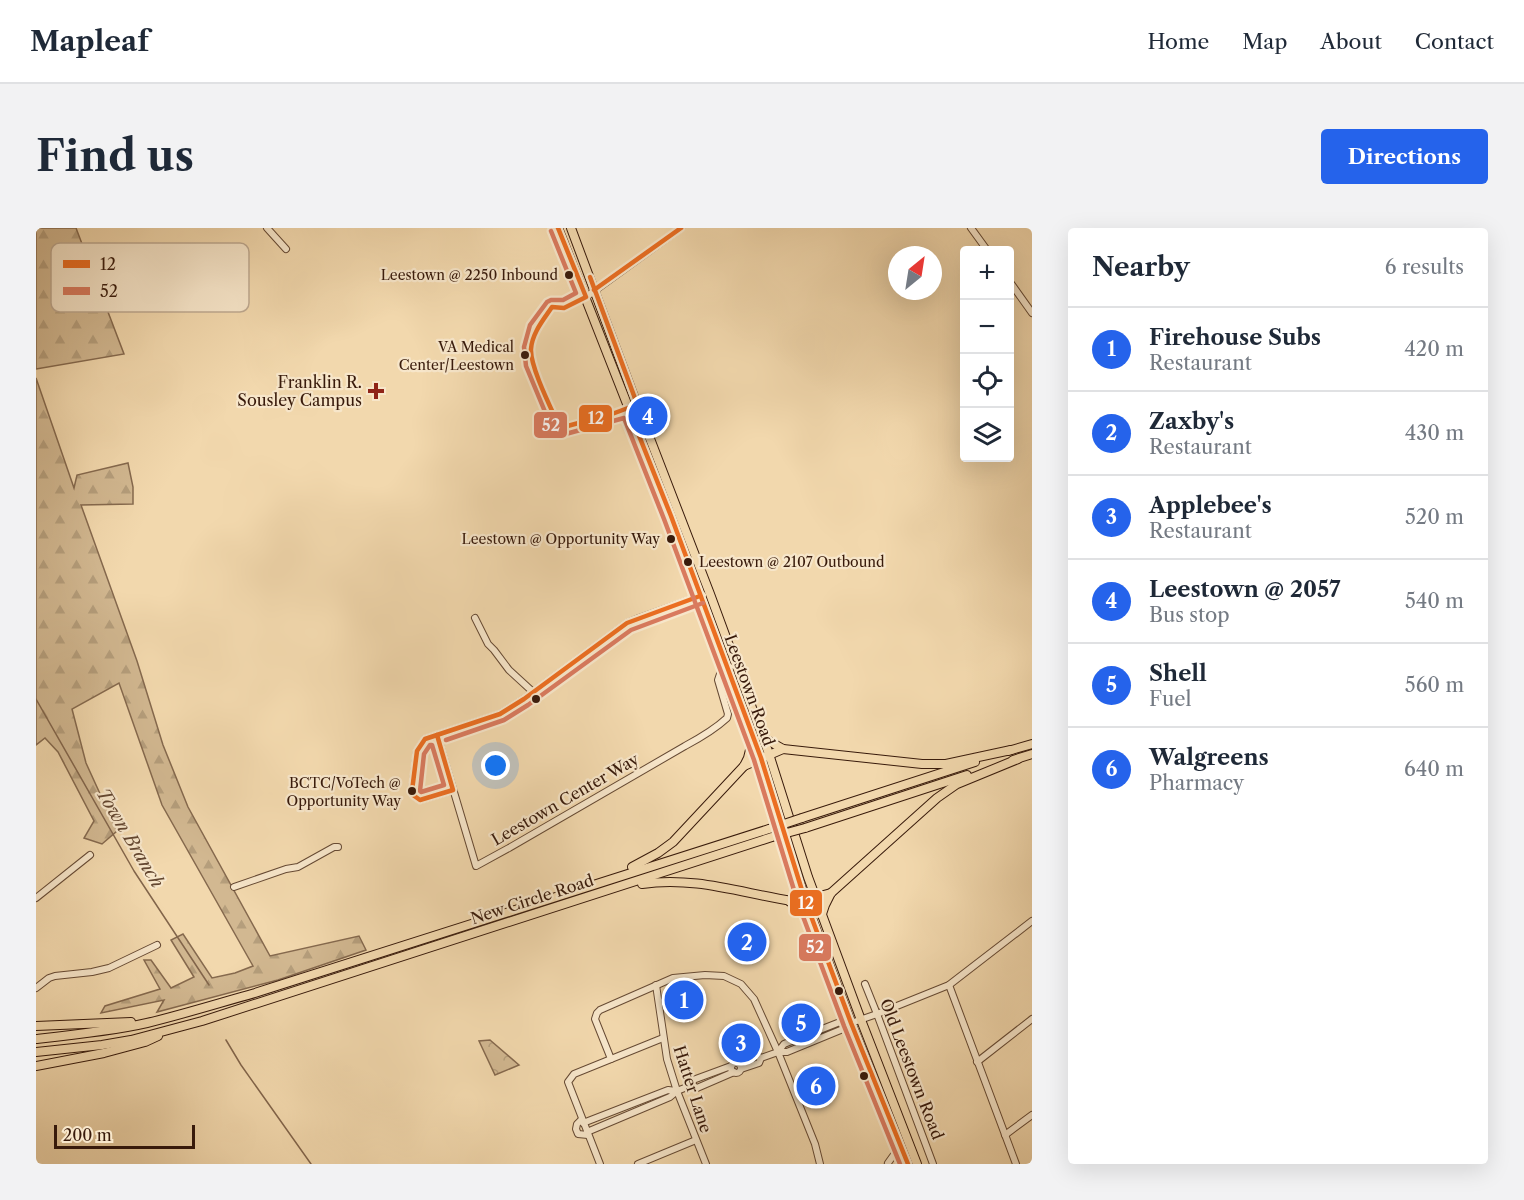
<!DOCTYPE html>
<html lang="en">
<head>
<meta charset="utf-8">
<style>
  :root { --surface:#fff; --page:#f2f2f3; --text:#1f2937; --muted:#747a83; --line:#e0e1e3; --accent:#2563eb }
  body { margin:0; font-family:"Libre Caslon Text",serif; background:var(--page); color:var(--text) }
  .controls { position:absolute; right:18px; top:18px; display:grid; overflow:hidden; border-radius:6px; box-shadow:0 6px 24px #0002 }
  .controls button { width:54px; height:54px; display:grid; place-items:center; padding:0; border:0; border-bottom:2px solid var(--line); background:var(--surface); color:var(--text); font:30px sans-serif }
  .compass { position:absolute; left:852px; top:18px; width:54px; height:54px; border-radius:50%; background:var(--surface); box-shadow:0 6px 24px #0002; rotate:30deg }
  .scale { position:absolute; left:18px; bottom:15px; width:141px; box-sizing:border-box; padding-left:6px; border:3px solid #381a0b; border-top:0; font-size:16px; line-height:21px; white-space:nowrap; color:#381a0b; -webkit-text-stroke:4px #f7e6ca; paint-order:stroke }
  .you { position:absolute; left:460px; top:538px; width:21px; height:21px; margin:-15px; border:4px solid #fff; border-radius:50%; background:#1a73e8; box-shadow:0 0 0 9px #1a73e833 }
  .badge { display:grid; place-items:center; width:39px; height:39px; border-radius:50%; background:var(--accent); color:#fff; font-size:20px; font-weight:700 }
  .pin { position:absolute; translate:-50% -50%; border:3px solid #fff; box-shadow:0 2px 6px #0006 }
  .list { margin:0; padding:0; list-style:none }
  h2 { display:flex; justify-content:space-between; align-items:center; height:78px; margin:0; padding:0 24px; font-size:26px }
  h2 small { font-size:20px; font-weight:400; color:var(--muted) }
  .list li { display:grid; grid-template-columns:39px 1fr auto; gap:18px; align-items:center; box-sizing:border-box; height:84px; padding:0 24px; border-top:2px solid var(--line) }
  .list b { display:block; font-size:22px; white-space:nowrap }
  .list p { margin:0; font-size:20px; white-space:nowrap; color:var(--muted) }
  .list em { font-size:20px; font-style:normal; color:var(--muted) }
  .icon { flex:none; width:33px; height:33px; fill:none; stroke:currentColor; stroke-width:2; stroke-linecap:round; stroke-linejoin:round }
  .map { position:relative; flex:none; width:996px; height:936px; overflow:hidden; border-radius:6px }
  header { display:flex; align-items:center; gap:36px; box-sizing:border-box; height:84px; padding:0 30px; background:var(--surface); border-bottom:2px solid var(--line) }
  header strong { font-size:28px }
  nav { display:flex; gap:33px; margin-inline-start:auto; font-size:21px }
  .intro { display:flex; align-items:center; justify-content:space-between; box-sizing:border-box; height:144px; padding:0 36px }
  h1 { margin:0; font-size:42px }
  .button { padding:15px 27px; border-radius:6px; background:var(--accent); color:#fff; font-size:21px; font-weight:700 }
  main { display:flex; gap:36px; padding:0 36px }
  aside { flex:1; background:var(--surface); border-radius:6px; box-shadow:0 6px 24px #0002 }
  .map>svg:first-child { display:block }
</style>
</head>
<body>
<header>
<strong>Mapleaf</strong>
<nav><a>Home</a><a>Map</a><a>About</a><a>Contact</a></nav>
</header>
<div class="intro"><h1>Find us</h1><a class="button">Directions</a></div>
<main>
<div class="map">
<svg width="996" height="936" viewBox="0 0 996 936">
  <defs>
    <pattern id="forest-firs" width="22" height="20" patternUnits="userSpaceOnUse" patternTransform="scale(1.5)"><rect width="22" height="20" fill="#d2b891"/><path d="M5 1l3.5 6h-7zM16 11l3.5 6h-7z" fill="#b59e7c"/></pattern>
    <pattern id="park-crowns" width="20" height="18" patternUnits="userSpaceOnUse" patternTransform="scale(1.5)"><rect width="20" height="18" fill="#d2b891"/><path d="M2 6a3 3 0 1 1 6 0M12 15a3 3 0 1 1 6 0" fill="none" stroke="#b59e7c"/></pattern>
  </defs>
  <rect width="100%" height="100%" fill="#f2d8ad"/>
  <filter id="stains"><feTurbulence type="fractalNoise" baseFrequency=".00333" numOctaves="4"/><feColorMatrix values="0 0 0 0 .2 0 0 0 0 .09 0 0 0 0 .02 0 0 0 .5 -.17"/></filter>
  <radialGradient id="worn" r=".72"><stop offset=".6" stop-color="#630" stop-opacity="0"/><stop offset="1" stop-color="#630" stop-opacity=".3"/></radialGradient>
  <!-- forest -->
  <g fill="url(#forest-firs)" stroke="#85694e" stroke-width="1.5">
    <polygon points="0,0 40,0 88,126 0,141"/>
    <polygon points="0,150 38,260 41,247 92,235 97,259 97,276 45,277 101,433 127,517 152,579 234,728 323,708 330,722 242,752 121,784 128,772 65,785 69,778 124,761 108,732 115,732 135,760 158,749 135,712 147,706 176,750 199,745 217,738 126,577 83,455 36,481 50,535 81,603 66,616 48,610 58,593 22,524 9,510 0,517"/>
  </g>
  <!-- park -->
  <polygon fill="url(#park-crowns)" stroke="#85694e" stroke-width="1.5" points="454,812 483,837 459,847 443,813"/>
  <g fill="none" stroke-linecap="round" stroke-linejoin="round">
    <!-- stream -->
    <g stroke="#82654b" stroke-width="1.5">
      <polyline points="0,471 98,643 173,757"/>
      <polyline points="190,812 205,837 275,936"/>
    </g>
    <defs>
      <g id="minor">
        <polyline points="231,0 250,21"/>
        <polyline points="935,0 951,22"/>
        <polyline points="974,54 996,85"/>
        <polyline points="550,69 645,0"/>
        <polyline points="439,390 452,416 458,422 473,442 497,464"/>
        <path d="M 401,507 L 440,638 L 473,620 L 649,518 C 664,510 678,502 691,490 L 692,486 L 682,452 L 685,443 L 694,439"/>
        <polyline points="417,562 384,572 377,567 376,563 381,523 389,511 464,486 488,471 591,395 603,390 667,367"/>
        <polyline points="198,659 250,641 262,639 298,619 302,619"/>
        <polyline points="0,670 54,627"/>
        <polyline points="829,756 841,786 897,936"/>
        <polyline points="620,757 631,831 641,863 670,936"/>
        <polyline points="913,757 980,936"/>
        <polyline points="0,760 13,750 19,748 56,744 73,740 121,717"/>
        <polyline points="815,795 841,786 913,757 996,693"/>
        <polyline points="575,831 559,791 561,785 564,782 637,750 669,747 688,748 705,756 718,771 742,824 779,916 784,936"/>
        <polyline points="941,834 996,791"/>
        <polyline points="702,835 720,827 725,830"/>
        <circle cx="700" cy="840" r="5"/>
        <polyline points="705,841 723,835 725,830 742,824 751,824 807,801 815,795 804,794 748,816 742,824"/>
        <polyline points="656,857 657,852 695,838"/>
        <polyline points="546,891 541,896 540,901 542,906 552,907"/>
        <polyline points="547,895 632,862 641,863"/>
        <polyline points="551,904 634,869 641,863 656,857 661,860 698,844"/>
        <polyline points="969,907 996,887"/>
        <polyline points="852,935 862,921 862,915"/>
        <polyline points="564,936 532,854 538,846 627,810"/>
        <polyline points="602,936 660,912"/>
      </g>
      <g id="major">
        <polyline points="522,0 635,288 725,530 769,672 815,795 872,936"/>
        <polyline points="535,0 601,177 674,366 733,526 772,649 825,792 881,936"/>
      </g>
      <g id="highway">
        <polyline points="726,509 747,521 886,536 910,536 975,522"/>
        <polyline points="972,523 996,516"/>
        <polyline points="977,532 996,526"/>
        <polyline points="708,538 747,521"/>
        <polyline points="766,590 939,534"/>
        <polyline points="769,600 931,547"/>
        <polyline points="596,639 622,625 637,614 708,538 712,530 717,510"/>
        <path d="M 606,656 C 658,648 705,665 756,673 L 769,672 L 795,665"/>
        <polyline points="754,674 765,679 774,685"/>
        <polyline points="786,686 789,677 795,665 901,570 921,556 982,531"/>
        <polyline points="0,798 95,794"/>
        <path d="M 0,811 C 37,807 75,803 111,795 C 148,786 183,775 219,765 L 733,601"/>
        <polyline points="0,824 66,817 95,812 166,793 736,609"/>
        <polyline points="0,838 68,825 109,814 122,808"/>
      </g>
    </defs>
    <!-- minor casing -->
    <use href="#minor" stroke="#664a34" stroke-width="8"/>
    <!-- major casing -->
    <use href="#major" stroke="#381a0b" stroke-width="10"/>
    <!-- highway casing -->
    <use href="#highway" stroke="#381a0b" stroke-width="10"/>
    <!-- minor -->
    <use href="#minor" stroke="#f7e6ca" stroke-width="6"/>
    <!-- major -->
    <use href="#major" stroke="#f2d8ad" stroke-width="8"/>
    <!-- highway -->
    <use href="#highway" stroke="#f2d8ad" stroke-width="8"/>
    <defs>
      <g id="highway-bridge">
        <polyline points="733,601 766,590"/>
        <polyline points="736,609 769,600"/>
      </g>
    </defs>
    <!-- highway-bridge casing -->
    <use href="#highway-bridge" stroke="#381a0b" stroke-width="10" stroke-linecap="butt"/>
    <!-- highway-bridge -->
    <use href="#highway-bridge" stroke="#f2d8ad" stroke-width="8"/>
    <defs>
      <g id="bus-1">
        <path d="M 522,0 L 550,69 L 528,80 L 516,79 C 508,91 496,105 495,121 C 494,139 516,182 524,200 L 576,186 L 592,180 L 635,288 L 725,530 L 769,672 L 815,795 L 872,936"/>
        <polyline points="554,49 607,192"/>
        <polyline points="558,62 645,0"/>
        <polygon points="401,507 417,562 384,572 377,567 376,563 381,523 389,511"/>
        <polyline points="401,507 464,486 488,471 591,395 664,368"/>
      </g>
      <g id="bus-2">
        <polyline points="515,3 540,65 527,72 515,72 511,74 494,97 488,119 490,138 517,203 520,207 526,207 588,190 628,291 718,532 762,675 808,798 864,936"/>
        <polyline points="410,512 468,492 492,477 595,402 667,375"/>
        <polygon points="394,517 396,517 408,557 385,564 384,563 388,526"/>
      </g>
    </defs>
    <!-- bus-1 casing -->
    <use href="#bus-1" stroke="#f7e6ca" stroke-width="9"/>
    <!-- bus-2 casing -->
    <use href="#bus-2" stroke="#f7e6ca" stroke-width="9"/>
    <!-- bus-1 -->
    <use href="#bus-1" stroke="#eb6e21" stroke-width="4.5"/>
    <!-- bus-2 -->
    <use href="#bus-2" stroke="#d97a5e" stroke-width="4.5"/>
  </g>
  <!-- markers -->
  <g fill="#381a0b" stroke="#f7e6ca" stroke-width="2">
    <circle cx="533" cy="47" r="5"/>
    <circle cx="489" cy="127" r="5"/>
    <circle cx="635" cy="311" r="5"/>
    <circle cx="652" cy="334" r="5"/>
    <circle cx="500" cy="471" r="5"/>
    <circle cx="376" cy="563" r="5"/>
    <circle cx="803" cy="763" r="5"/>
    <circle cx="828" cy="848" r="5"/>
  </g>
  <path fill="#8f2418" stroke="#f7e6ca" stroke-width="2" d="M337 154h6v6h6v6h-6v6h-6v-6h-6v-6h6z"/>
  <g text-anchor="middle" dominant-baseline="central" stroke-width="4.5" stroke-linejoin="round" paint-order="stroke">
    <!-- bus labels -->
    <g font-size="14" fill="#381a0b" stroke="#f7e6ca" text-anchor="end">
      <text x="522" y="47">Leestown @ 2250 Inbound</text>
      <text x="478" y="119">VA Medical<tspan x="478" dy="18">Center/Leestown</tspan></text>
      <text x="624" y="311">Leestown @ Opportunity Way</text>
      <text x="663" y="334" text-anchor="start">Leestown @ 2107 Outbound</text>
      <text x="365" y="555">BCTC/VoTech @<tspan x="365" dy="18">Opportunity Way</tspan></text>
    </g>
    <!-- poi labels -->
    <g font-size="16" fill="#381a0b" stroke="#f7e6ca" text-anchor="end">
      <text x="326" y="154">Franklin R.<tspan x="326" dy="18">Sousley Campus</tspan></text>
    </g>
    <!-- street labels -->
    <g font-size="16" fill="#381a0b" stroke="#f7e6ca">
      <text transform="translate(714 462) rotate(70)">Leestown Road</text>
      <text transform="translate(529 571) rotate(-30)">Leestown Center Way</text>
      <text transform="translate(496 671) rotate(-18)">New Circle Road</text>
      <text transform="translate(876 841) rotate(69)">Old Leestown Road</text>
      <text transform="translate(657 861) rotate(72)">Hatter Lane</text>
    </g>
    <!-- water labels -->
    <g font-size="18" font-style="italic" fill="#634630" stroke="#f7e6ca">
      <text transform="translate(94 610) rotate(59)">Town Branch</text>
    </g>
  </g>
  <!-- legend -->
  <rect x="15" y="15" width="198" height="69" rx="9" fill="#f7e6ca" stroke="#bea991" stroke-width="1.5"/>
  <rect x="27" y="32" width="27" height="8" fill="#eb6e21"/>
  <rect x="27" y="59" width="27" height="8" fill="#d97a5e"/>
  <g font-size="16" fill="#381a0b">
    <text x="64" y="42">12</text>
    <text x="64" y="69">52</text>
  </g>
  <g stroke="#f7e6ca" stroke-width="2">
    <rect x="542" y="176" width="35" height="29" rx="6" fill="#eb6e21"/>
    <rect x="497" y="183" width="35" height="28" rx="6" fill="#d97a5e"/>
    <rect x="753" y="661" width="34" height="28" rx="6" fill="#eb6e21"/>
    <rect x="762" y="705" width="34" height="29" rx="6" fill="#d97a5e"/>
  </g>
  <g font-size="16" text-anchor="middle" font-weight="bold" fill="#fff">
    <text x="560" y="196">12</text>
    <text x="515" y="203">52</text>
    <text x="770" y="681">12</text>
    <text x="779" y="725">52</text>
  </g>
  <rect width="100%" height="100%" filter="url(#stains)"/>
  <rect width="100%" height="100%" fill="url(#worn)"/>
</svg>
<div class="controls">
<button>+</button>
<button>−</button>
<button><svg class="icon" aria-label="locate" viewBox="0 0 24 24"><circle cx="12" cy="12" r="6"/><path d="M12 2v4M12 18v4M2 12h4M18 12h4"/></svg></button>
<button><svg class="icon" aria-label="layers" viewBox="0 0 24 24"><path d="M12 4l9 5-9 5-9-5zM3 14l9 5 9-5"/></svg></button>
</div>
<svg class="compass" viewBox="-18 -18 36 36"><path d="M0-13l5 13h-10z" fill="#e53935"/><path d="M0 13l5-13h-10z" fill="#747a83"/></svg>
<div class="scale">200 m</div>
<div class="you"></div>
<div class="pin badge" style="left:648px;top:772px">1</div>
<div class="pin badge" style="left:711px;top:714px">2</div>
<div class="pin badge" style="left:705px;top:815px">3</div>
<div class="pin badge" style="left:612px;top:188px">4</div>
<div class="pin badge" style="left:765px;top:795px">5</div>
<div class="pin badge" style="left:780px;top:858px">6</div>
</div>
<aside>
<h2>Nearby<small>6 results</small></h2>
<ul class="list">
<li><span class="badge">1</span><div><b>Firehouse Subs</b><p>Restaurant</p></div><em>420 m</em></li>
<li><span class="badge">2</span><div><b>Zaxby's</b><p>Restaurant</p></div><em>430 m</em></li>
<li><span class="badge">3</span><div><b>Applebee's</b><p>Restaurant</p></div><em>520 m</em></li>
<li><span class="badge">4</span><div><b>Leestown @ 2057</b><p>Bus stop</p></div><em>540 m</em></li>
<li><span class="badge">5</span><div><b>Shell</b><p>Fuel</p></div><em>560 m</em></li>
<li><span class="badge">6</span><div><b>Walgreens</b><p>Pharmacy</p></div><em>640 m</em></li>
</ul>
</aside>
</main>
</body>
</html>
